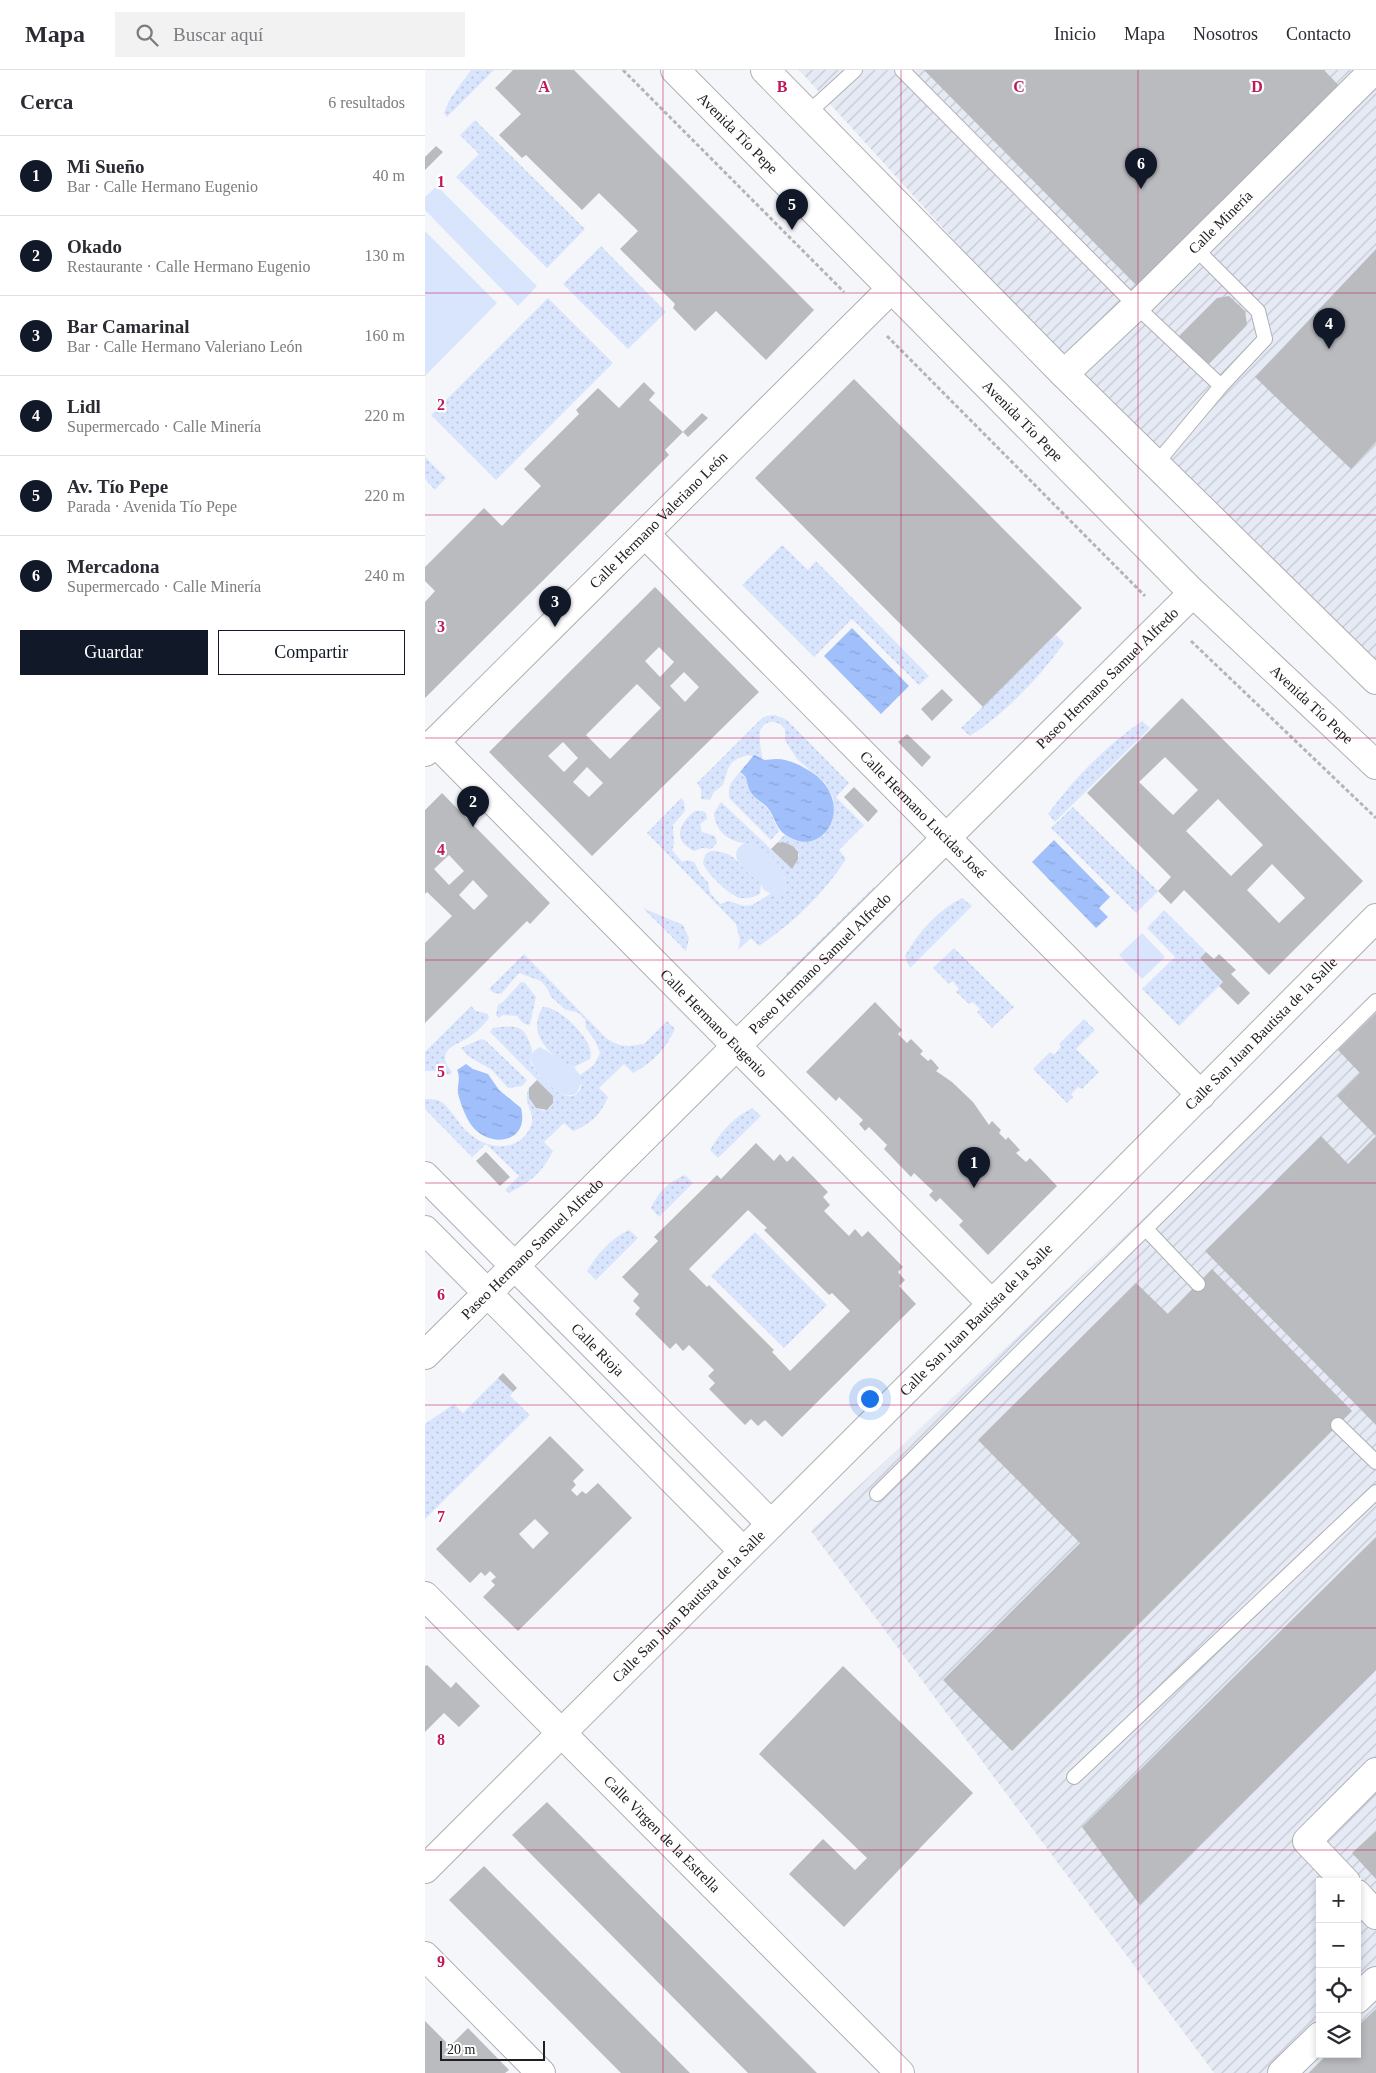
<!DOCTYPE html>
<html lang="es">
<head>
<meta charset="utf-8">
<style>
  :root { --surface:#fff; --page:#f2f2f3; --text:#2b2b33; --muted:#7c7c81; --line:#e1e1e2; --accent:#111827 }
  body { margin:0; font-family:"Times New Roman",serif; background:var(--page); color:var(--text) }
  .controls { position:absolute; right:15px; bottom:15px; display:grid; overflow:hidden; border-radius:0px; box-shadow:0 2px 8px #0003 }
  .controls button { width:45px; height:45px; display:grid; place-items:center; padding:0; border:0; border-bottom:1px solid var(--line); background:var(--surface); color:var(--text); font:25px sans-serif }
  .scale { position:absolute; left:15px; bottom:12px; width:105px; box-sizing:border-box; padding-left:5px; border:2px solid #202021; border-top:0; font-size:14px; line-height:18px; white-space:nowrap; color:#202021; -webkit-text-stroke:4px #fff; paint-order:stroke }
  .you { position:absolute; left:444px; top:1328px; width:18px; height:18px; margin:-12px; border:4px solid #fff; border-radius:50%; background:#1a73e8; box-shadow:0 0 0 8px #1a73e833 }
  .badge { display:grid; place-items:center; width:32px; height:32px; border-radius:50%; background:var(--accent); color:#fff; font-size:16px; font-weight:700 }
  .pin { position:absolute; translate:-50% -41px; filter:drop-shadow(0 1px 2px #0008) }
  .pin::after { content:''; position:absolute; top:26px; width:18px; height:15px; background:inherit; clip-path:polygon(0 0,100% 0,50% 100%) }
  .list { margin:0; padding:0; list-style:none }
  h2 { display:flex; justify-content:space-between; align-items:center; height:65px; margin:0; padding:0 20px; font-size:21px }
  h2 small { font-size:16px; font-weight:400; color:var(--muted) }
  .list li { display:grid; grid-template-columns:32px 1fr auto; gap:15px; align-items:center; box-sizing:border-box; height:80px; padding:0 20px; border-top:1px solid var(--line) }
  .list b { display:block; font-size:19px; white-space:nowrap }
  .list p { margin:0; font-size:16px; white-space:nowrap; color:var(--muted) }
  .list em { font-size:16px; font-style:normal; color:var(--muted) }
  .actions { display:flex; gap:10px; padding:15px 20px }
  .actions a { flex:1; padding:11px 0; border:1px solid var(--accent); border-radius:0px; text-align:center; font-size:18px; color:var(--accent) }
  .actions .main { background:var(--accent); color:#fff }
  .icon { flex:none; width:28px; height:28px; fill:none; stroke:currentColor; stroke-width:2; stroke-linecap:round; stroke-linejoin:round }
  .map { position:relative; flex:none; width:951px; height:2003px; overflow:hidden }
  header { display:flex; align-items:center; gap:30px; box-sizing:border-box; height:70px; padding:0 25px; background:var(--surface); border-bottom:1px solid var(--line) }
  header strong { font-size:24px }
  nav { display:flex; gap:28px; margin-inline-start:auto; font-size:18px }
  .search { width:350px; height:45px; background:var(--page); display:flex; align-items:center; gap:12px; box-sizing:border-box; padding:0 18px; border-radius:0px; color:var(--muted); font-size:19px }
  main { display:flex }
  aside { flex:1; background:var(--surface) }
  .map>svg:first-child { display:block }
</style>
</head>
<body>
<header>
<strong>Mapa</strong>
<div class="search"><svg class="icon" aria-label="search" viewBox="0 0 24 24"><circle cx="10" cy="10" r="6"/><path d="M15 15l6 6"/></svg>Buscar aquí</div>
<nav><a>Inicio</a><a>Mapa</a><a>Nosotros</a><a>Contacto</a></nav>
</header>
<main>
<aside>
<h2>Cerca<small>6 resultados</small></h2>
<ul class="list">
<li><span class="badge">1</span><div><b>Mi Sueño</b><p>Bar · Calle Hermano Eugenio</p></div><em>40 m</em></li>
<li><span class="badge">2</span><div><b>Okado</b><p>Restaurante · Calle Hermano Eugenio</p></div><em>130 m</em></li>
<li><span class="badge">3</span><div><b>Bar Camarinal</b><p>Bar · Calle Hermano Valeriano León</p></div><em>160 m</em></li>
<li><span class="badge">4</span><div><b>Lidl</b><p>Supermercado · Calle Minería</p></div><em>220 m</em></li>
<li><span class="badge">5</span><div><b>Av. Tío Pepe</b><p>Parada · Avenida Tío Pepe</p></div><em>220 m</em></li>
<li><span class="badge">6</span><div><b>Mercadona</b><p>Supermercado · Calle Minería</p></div><em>240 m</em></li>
</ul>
<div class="actions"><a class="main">Guardar</a><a>Compartir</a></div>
</aside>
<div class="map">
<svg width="951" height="2003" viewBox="0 0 951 2003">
  <defs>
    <pattern id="industrial-furrows" width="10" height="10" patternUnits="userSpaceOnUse" patternTransform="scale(1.25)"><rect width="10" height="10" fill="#e5eaf5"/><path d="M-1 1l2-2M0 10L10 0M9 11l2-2" fill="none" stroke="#c4c8d2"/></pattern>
    <pattern id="garden-dots" width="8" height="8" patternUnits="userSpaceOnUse" patternTransform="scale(1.25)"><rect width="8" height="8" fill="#d9e5fd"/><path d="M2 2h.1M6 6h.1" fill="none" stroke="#bac4d9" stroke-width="1.8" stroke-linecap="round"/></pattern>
    <pattern id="water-ripples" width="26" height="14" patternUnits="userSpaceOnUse" patternTransform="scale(1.25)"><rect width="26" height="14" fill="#a0bffb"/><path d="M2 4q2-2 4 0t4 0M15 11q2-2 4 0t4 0" fill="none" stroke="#8aa4d7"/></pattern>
  </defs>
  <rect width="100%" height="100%" fill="#f4f6fa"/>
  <!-- industrial -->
  <g fill="url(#industrial-furrows)" fill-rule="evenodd">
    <polygon points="374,0 951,0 951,601 640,292"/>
    <path d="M 951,929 L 951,2003 L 789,2003 L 386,1461 ZM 895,1812 L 932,1812 L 932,1984 L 895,1984 Z"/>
  </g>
  <!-- green -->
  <g fill="#d9e5fd">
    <polygon points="12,116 112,216 93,236 0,140 0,127"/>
    <polygon points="0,161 72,233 0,306"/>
    <path d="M 320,773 C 342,772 367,803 359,824 L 348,825 L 339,820 L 337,816 C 327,807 296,785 320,773 Z"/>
    <polygon points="717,863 740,887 717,909 694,885"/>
    <path d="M 115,977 L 149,997 L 155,1005 L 157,1011 L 152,1023 C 137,1034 107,1002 105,987 L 109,981 Z"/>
  </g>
  <!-- garden -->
  <g fill="url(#garden-dots)">
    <polygon points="46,0 69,0 22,47 19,43 25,29"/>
    <polygon points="50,50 160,159 122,198 31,107 54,84 35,65"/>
    <polygon points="176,176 241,242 203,279 138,214"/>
    <polygon points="123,228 188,293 71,410 6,345"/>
    <polygon points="0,387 21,408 10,420 0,409"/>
    <polygon points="357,475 383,500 391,491 504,606 494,615 427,549 389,587 317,515"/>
    <path d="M 631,565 L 639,573 C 612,610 583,641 545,666 L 536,658 Z"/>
    <path d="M 350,645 L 362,650 L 424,713 L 411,727 L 439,755 L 414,780 L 421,789 C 398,825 369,852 334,876 L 326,868 L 313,880 L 315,870 L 311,854 L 222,763 L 256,728 L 259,731 L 260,741 L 248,755 L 249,774 L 247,780 L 257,792 L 262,790 L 269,792 L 276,805 L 283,812 L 285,823 L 295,834 L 304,831 L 319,836 L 327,835 L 345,824 L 359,824 C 366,805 348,782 330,775 C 326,773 323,774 319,773 C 302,771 290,760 289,743 L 296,732 L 367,799 L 374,785 L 371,779 L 358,772 L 352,773 L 359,765 L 366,768 L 378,771 L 392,769 L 399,765 L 406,752 L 408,727 L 400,713 L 372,689 L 360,670 L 360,659 C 356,654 351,651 345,652 C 328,656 337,677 337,689 L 323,685 C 301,691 304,698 298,715 L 289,722 L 285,730 L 276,729 L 276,719 L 272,713 L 335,650 L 341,646 Z"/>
    <path d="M 717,651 L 725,658 L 630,752 L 623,744 C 649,708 680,677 717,651 Z"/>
    <path d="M 315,702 L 322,709 L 334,731 L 344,740 L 354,761 L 346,770 L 305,729 C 301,718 308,709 315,702 Z"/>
    <polygon points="648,737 733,821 711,843 626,758"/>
    <path d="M 270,741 L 278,741 L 281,743 L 282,749 L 275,754 L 277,762 L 290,766 L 292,773 L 286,779 L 277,778 L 269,781 C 246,770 255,752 270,741 Z"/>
    <path d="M 286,781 C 309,782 309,789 323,803 C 327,808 332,809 336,813 L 335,824 C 329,827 322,829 315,828 C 304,825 282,804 278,793 L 280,785 Z"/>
    <polygon points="449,817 472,839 384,927 361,904"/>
    <path d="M 537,828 L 547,836 L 485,898 L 480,886 C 494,861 512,841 537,828 Z"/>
    <polygon points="218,838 258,855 264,868 261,881"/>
    <polygon points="739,840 781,882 775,888 798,912 754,956 717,919 750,887 722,858"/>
    <polygon points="529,878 589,937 567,958 552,942 555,939 548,932 544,934 531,922 534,919 528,911 524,914 508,898"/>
    <path d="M 99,884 L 180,967 C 191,976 203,978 216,974 L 218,975 L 242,951 L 250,959 C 241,979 227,993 208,1003 L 199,994 L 174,1018 L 183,1027 C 176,1044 165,1055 148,1061 L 139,1053 L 119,1072 L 128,1081 C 118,1102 104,1113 84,1123 L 80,1120 L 94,1106 L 61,1074 L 47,1087 L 0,1039 L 0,1029 C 7,1029 13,1029 18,1033 C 29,1043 35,1057 46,1065 C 65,1080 93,1082 105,1058 C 113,1043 96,1034 104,1018 L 106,1032 L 111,1038 L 119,1041 L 126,1037 L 128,1026 L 65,962 L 68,958 C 76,957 91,954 98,961 C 102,965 107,976 107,982 C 107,987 104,988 106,993 C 111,1004 140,1036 153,1023 C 158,1017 156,1011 155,1005 L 169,995 L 175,983 L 171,972 L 161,958 L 160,949 L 152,942 L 141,940 L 126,927 L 122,918 L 116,911 L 94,903 L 76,924 L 69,923 L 64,919 Z"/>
    <polygon points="96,912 100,913 111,927 105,954 103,955 98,953 92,946 78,945 74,948 71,945 73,935 79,931"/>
    <path d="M 46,936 L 51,941 L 63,944 L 64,948 C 60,953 53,961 47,965 C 35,975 7,978 27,1002 L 26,1004 L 17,1006 L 10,1001 L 0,1001 L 0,982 Z"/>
    <path d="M 118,937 C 133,935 172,972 165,989 L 149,997 C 144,994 139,993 134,989 C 117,978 104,957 118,937 Z"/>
    <polygon points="659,949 670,960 651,979 674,1002 657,1019 653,1017 646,1024 648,1027 642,1033 608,999 625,982 629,985 636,977 634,974"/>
    <polygon points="56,969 60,970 102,1010 97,1016 83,1018 67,1000 43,986 36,978 38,977"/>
    <path d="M 327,1038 L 336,1046 L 293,1088 L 285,1080 C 296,1061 308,1048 327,1038 Z"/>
    <path d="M 260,1105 L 268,1113 L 234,1147 L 226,1138 C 233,1122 243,1112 260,1105 Z"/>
    <path d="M 204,1160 L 213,1168 L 171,1210 L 162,1201 C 173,1183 185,1169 204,1160 Z"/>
    <polygon points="330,1162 402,1235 359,1278 286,1206"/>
    <polygon points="73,1308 88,1322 85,1326 105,1345 0,1449 0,1354 29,1334 38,1343"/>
  </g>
  <!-- water -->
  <g fill="url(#water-ripples)">
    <polygon points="427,558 484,616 456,644 399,586"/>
    <path d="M 329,685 C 333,686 336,689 340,690 C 343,690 347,689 351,689 C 363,689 373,694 383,700 C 432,728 403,789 364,767 C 350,760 351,747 342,737 C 336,731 330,729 325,721 C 321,713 324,707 315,702 Z"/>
    <polygon points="629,770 685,827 674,838 683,847 671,858 607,792"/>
    <path d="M 41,994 L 48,999 L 63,1004 L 74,1020 L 96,1038 C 105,1073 65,1079 47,1056 C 41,1048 35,1033 33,1023 C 32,1015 36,1008 32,1000 Z"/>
  </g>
  <!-- building -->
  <g fill="#b9bbbe" fill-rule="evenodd">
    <polygon points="88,0 149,0 389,240 341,290 291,241 270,261 248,238 250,234 195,179 213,161 174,123 157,140 101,85 97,88 74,65 96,44 70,18"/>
    <polygon points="499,0 899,0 917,19 715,219"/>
    <polygon points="11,76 18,82 0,100 0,87"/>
    <polygon points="951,179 951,372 926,399 830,307"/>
    <polygon points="804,226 820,241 822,255 782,296 773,297 760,293 754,285 751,275 754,266 792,228"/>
    <polygon points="429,309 657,538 558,637 330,408"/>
    <polygon points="219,312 230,323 224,330 258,362 240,380 244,385 0,628 0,532 10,521 0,511 0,497 59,438 77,456 116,416 99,399 154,344 151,340 173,318 194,338"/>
    <polygon points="277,343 283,348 263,367 258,362"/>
    <path d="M 230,517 L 334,622 L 167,786 L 64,682 ZM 234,577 L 249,592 L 235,607 L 220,591 ZM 259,602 L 274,617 L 260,632 L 245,616 ZM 212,614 L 236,638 L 185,689 L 161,665 ZM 138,672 L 153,688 L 139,702 L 123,686 ZM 162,697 L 178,713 L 164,727 L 148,712 Z"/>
    <polygon points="517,619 528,630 507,651 496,639"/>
    <path d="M 757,628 L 938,811 L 844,905 L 759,820 L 746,834 L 733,821 L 746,807 L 662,723 ZM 740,687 L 773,720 L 748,745 L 714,712 ZM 793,729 L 838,775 L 806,806 L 761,761 ZM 847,794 L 880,828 L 854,853 L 822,820 Z"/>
    <polygon points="482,664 506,687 497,697 473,672"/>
    <polygon points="429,717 453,741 443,752 419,727"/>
    <path d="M 17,723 L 125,833 L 105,854 L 102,851 L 0,953 L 0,873 L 27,846 L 2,822 L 0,824 L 0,740 ZM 24,785 L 39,801 L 24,815 L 9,799 ZM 48,810 L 63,826 L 49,840 L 34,825 Z"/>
    <polygon points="358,772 368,776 373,782 373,789 367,799 346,779 352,773"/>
    <polygon points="781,882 789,889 794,884 811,900 806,904 825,923 813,935 794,916 798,912 775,888"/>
    <polygon points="450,932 477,960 473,964 482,973 486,969 498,981 495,984 503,991 506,989 514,998 511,1001 527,1012 548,1032 564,1055 567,1051 576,1060 574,1063 581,1070 583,1067 595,1080 591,1083 601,1092 605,1088 632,1116 563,1185 534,1155 538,1151 515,1128 511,1132 504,1125 508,1121 489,1103 486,1107 459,1079 462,1075 444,1057 440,1061 434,1054 438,1050 414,1027 411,1031 381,1002"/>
    <polygon points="951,943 951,1066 912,1026 935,1003 913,980"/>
    <polygon points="112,1010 128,1026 128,1033 122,1040 111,1038 104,1028 104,1018"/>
    <polygon points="896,1066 923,1094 951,1066 951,1355 780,1181"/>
    <path d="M 331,1073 L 349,1091 L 355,1084 L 362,1092 L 368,1086 L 403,1122 L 398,1127 L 405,1135 L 399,1141 L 424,1166 L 430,1159 L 437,1167 L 443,1161 L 478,1197 L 473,1202 L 480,1210 L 474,1216 L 491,1234 L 357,1367 L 340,1350 L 333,1356 L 326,1349 L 320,1355 L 284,1319 L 290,1313 L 283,1306 L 289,1300 L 264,1275 L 258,1281 L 251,1273 L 245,1279 L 210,1244 L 215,1238 L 208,1231 L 214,1224 L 197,1207 L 233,1171 L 229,1167 L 292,1105 L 296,1109 ZM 323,1140 L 342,1158 L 339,1160 L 404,1225 L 407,1223 L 425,1241 L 365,1301 L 347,1282 L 349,1280 L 284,1215 L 282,1217 L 264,1199 Z"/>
    <polygon points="61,1082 85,1107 75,1116 51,1091"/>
    <polygon points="787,1199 927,1341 587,1681 518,1610 655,1473 553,1370 711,1213 743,1244"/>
    <polygon points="78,1303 92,1318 88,1322 73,1308"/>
    <path d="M 125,1366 L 159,1400 L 148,1411 L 151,1415 L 146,1420 L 152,1426 L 157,1421 L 161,1424 L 173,1413 L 207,1448 L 93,1561 L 58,1527 L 70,1515 L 66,1511 L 71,1507 L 65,1501 L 60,1506 L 56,1502 L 45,1513 L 11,1479 ZM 110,1449 L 124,1463 L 108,1479 L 94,1464 Z"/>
    <polygon points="951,1467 951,1600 715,1835 657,1757"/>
    <polygon points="2,1595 26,1618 31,1612 55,1636 34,1657 19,1643 0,1662 0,1596"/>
    <polygon points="418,1596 548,1723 419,1857 364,1804 398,1769 430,1800 442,1788 334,1684"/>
    <polygon points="122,1732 392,2003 323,2003 87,1765"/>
    <polygon points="951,1761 951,1809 927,1783"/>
    <polygon points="59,1796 265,2003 196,2003 24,1830"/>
    <polygon points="951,1939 951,2003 884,2003 903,1984 932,1984 932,1957"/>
    <polygon points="0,1951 25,1976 43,1958 84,2000 80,2003 0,2003"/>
  </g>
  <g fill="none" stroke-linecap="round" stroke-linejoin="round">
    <defs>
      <g id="lane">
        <polyline points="477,0 711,236 796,316"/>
        <polyline points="383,43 430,0"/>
        <polyline points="731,394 796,316 840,269 833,241 770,178"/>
        <polyline points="721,1159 773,1214"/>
        <polyline points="913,1355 951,1392"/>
        <polyline points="452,1424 951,931"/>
        <polyline points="649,1707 951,1422"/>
      </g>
      <g id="street">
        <path id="s1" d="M 639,304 L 711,236 L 949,0"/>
        <path id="s2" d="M 220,464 L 776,1025"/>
        <path id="s3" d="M 10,672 L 567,1234"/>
        <path id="s4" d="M 0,682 L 466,219"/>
        <path id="s5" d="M 0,1106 L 346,1454"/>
        <polyline points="0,1160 318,1481"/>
        <path id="s6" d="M 0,1285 L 768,523"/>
        <path id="s7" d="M 0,1526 L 475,2003"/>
        <path id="s8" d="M 0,1799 L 567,1234 L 951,848"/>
        <polyline points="921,1812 882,1771 951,1702"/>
        <polyline points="932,1824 951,1845"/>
        <polyline points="0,1886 116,2003"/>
        <polyline points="932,1929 951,1911"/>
        <polyline points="857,2003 895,1966"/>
      </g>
      <g id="primary">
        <path id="s9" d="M 250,0 L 768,523 L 951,695"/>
        <polyline points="340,0 639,304 951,610"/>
      </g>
    </defs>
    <!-- lane casing -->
    <use href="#lane" stroke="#aeb0b3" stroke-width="16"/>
    <!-- street casing -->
    <use href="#street" stroke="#aeb0b3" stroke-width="30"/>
    <!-- primary casing -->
    <use href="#primary" stroke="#aeb0b3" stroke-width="30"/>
    <!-- path -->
    <g stroke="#b4b5b9" stroke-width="3" stroke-dasharray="4 2.5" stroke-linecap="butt">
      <polyline points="198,0 419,222"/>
      <polyline points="462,266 720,526"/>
      <polyline points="766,571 951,748"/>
    </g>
    <!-- lane -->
    <use href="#lane" stroke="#fff" stroke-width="14"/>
    <!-- street -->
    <use href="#street" stroke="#fff" stroke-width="28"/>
    <!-- primary -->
    <use href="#primary" stroke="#fff" stroke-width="28"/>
  </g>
  <!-- grid -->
  <path fill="none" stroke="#c2185b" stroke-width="1" stroke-opacity="0.55" d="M 238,0 L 238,2003M 476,0 L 476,2003M 713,0 L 713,2003M 0,223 L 951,223M 0,445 L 951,445M 0,668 L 951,668M 0,890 L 951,890M 0,1113 L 951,1113M 0,1335 L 951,1335M 0,1558 L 951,1558M 0,1780 L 951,1780"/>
  <g text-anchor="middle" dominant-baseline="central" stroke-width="4.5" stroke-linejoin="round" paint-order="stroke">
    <!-- street labels -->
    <g font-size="15" fill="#202021" stroke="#fff">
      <text stroke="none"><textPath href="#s9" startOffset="89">Avenida Tío Pepe</textPath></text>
      <text stroke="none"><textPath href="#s1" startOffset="218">Calle Minería</textPath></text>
      <text stroke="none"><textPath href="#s9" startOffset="494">Avenida Tío Pepe</textPath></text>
      <text stroke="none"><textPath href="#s4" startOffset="329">Calle Hermano Valeriano León</textPath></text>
      <text stroke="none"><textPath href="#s6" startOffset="961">Paseo Hermano Samuel Alfredo</textPath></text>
      <text stroke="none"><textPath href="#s9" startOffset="899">Avenida Tío Pepe</textPath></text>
      <text stroke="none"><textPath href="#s2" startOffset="395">Calle Hermano Lucidas José</textPath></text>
      <text stroke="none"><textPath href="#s6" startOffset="556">Paseo Hermano Samuel Alfredo</textPath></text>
      <text stroke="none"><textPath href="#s3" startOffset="396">Calle Hermano Eugenio</textPath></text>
      <text stroke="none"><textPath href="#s8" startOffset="1182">Calle San Juan Bautista de la Salle</textPath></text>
      <text stroke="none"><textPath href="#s6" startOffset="151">Paseo Hermano Samuel Alfredo</textPath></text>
      <text stroke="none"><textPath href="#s8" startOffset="778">Calle San Juan Bautista de la Salle</textPath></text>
      <text stroke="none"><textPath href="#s5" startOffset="245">Calle Rioja</textPath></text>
      <text stroke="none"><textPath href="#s8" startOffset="372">Calle San Juan Bautista de la Salle</textPath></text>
      <text stroke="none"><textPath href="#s7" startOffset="336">Calle Virgen de la Estrella</textPath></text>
    </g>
  </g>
  <g font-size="16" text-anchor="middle" font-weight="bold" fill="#c2185b" stroke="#fff" stroke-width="4.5" stroke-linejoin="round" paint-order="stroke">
    <text x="119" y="22">A</text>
    <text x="357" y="22">B</text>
    <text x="594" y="22">C</text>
    <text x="832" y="22">D</text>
    <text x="16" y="117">1</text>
    <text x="16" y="340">2</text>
    <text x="16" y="562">3</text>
    <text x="16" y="785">4</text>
    <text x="16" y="1007">5</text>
    <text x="16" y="1230">6</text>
    <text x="16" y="1452">7</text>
    <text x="16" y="1675">8</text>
    <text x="16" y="1897">9</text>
  </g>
</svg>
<div class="controls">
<button>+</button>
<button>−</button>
<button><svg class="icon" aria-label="locate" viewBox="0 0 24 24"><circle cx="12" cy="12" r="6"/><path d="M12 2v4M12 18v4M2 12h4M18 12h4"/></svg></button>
<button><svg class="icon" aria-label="layers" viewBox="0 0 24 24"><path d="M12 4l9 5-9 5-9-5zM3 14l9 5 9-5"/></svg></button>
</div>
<div class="scale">20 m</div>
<div class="you"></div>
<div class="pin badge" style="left:549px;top:1118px">1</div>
<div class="pin badge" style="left:48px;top:757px">2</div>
<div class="pin badge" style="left:130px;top:557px">3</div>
<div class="pin badge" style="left:904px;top:279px">4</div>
<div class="pin badge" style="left:367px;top:160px">5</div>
<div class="pin badge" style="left:716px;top:119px">6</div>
</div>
</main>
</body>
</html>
